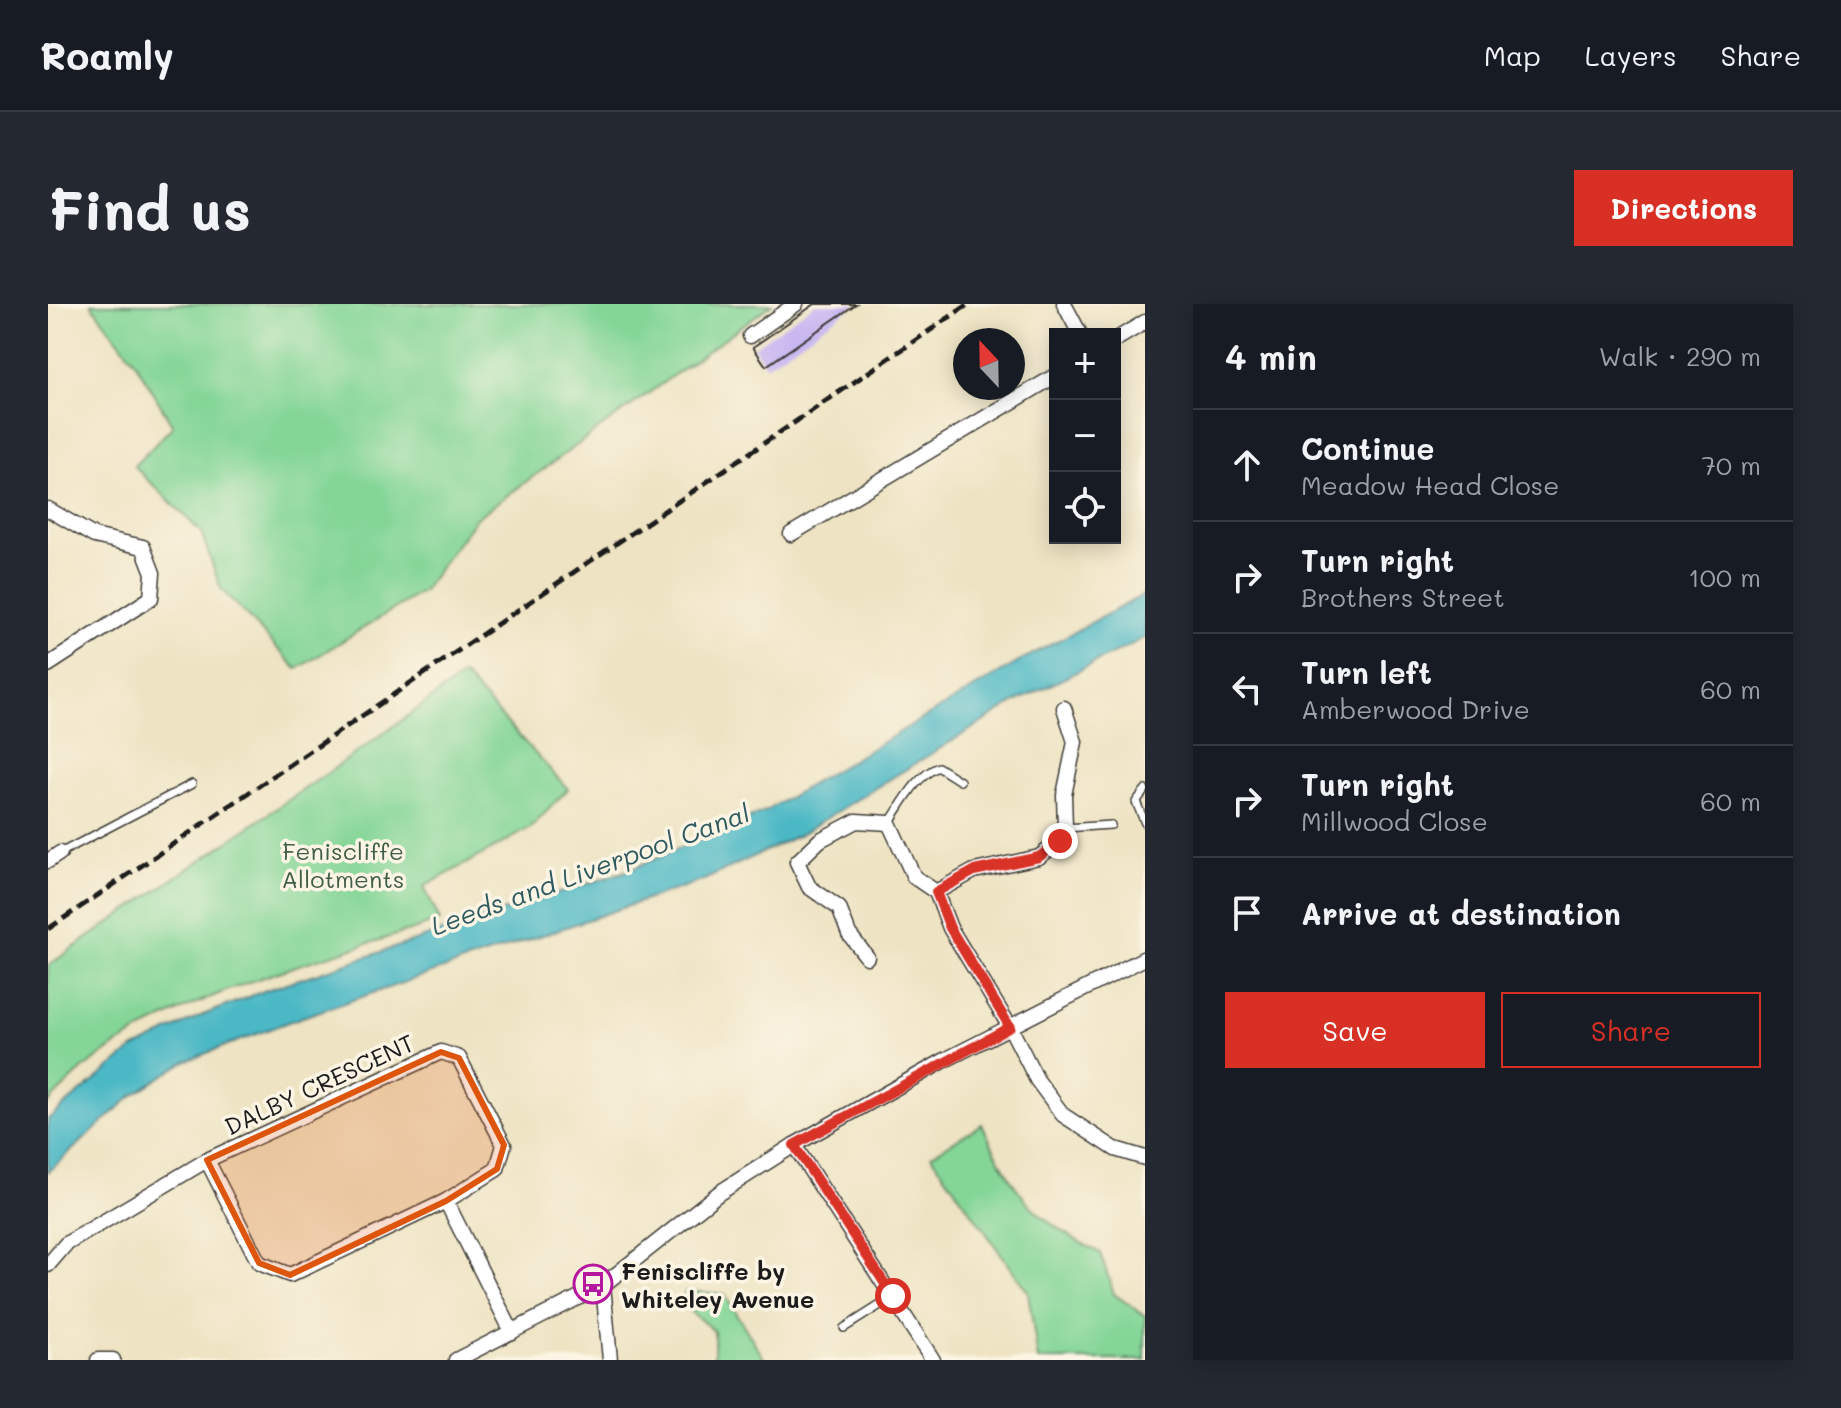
<!DOCTYPE html>
<html lang="en">
<head>
<meta charset="utf-8">
<style>
  :root { --surface:#171b24; --page:#242831; --text:#f1f3f6; --muted:#9ea1a6; --line:#363941; --accent:#d93025 }
  body { margin:0; font-family:Mali,sans-serif; background:var(--page); color:var(--text) }
  .controls { position:absolute; right:24px; top:24px; display:grid; overflow:hidden; border-radius:0px; box-shadow:0 4px 20px #0003 }
  .controls button { width:72px; height:72px; display:grid; place-items:center; padding:0; border:0; border-bottom:2px solid var(--line); background:var(--surface); color:var(--text); font:40px sans-serif }
  .compass { position:absolute; left:905px; top:24px; width:72px; height:72px; border-radius:50%; background:var(--surface); box-shadow:0 4px 20px #0003; rotate:338deg }
  .stop { position:absolute; width:24px; height:24px; margin:-18px; border:6px solid #d93025; border-radius:50%; background:#fff }
  .stop.end { background:#d93025; border-color:#fff; box-shadow:0 2px 8px #0008 }
  .list { margin:0; padding:0; list-style:none }
  h2 { display:flex; justify-content:space-between; align-items:center; height:104px; margin:0; padding:0 32px; font-size:34px }
  h2 small { font-size:26px; font-weight:400; color:var(--muted) }
  .list li { display:grid; grid-template-columns:52px 1fr auto; gap:24px; align-items:center; box-sizing:border-box; height:112px; padding:0 32px; border-top:2px solid var(--line) }
  .list b { display:block; font-size:30px; white-space:nowrap }
  .list p { margin:0; font-size:26px; white-space:nowrap; color:var(--muted) }
  .list em { font-size:26px; font-style:normal; color:var(--muted) }
  .actions { display:flex; gap:16px; padding:24px 32px }
  .actions a { flex:1; padding:18px 0; border:2px solid var(--accent); border-radius:0px; text-align:center; font-size:28px; color:var(--accent) }
  .actions .main { background:var(--accent); color:#fff }
  .icon { flex:none; width:44px; height:44px; fill:none; stroke:currentColor; stroke-width:2; stroke-linecap:round; stroke-linejoin:round }
  .map { position:relative; flex:none; width:1097px; height:1056px; overflow:hidden; border-radius:0px }
  header { display:flex; align-items:center; gap:48px; box-sizing:border-box; height:112px; padding:0 40px; background:var(--surface); border-bottom:2px solid var(--line) }
  header strong { font-size:38px }
  nav { display:flex; gap:44px; margin-inline-start:auto; font-size:28px }
  .intro { display:flex; align-items:center; justify-content:space-between; box-sizing:border-box; height:192px; padding:0 48px }
  h1 { margin:0; font-size:56px }
  .button { padding:20px 36px; border-radius:0px; background:var(--accent); color:#fff; font-size:28px; font-weight:700 }
  main { display:flex; gap:48px; padding:0 48px }
  aside { flex:1; background:var(--surface); border-radius:0px; box-shadow:0 4px 20px #0003 }
  .map>svg:first-child { display:block }
</style>
</head>
<body>
<header>
<strong>Roamly</strong>
<nav><a>Map</a><a>Layers</a><a>Share</a></nav>
</header>
<div class="intro"><h1>Find us</h1><a class="button">Directions</a></div>
<main>
<div class="map">
<svg width="1097" height="1056" viewBox="0 0 1097 1056">
  <rect width="100%" height="100%" fill="#fcf5e5"/>
  <filter id="ink" filterUnits="userSpaceOnUse"><feTurbulence type="fractalNoise" baseFrequency=".0125" numOctaves="2"/><feDisplacementMap in="SourceGraphic" scale="16" xChannelSelector="R" yChannelSelector="G"/><feConvolveMatrix kernelMatrix="1 2 1 2 8 2 1 2 1" color-interpolation-filters="sRGB"/></filter>
  <filter id="wash" filterUnits="userSpaceOnUse"><feTurbulence type="fractalNoise" baseFrequency=".006" numOctaves="4" result="noise"/><feDisplacementMap in="SourceGraphic" scale="32" xChannelSelector="R" yChannelSelector="G"/><feGaussianBlur stdDeviation="1.8" result="paint"/><feColorMatrix in="noise" values="0 0 0 0 0 0 0 0 0 0 0 0 0 0 0 0 0 1.4 0 .05"/><feComposite in="paint" operator="in"/></filter>
  <g filter="url(#wash)">
    <rect width="100%" height="100%" fill="#eee3c2"/>
    <!-- green -->
    <g fill="#84d697" stroke="#50795a" stroke-width="2">
      <polygon points="43,0 724,0 428,214 375,287 249,365 173,285 153,228 86,162 125,122 87,58"/>
      <path d="M 415,371 L 520,485 L 484,523 L 376,583 L 392,617 C 274,656 141,685 40,761 C 26,772 13,786 0,799 L 0,662 C 138,564 280,473 415,371 Z"/>
      <path d="M 934,820 C 968,892 981,912 1052,949 L 1066,990 L 1097,1012 L 1097,1056 L 990,1056 L 980,988 L 883,851 Z"/>
      <polygon points="638,987 676,990 717,1056 666,1056 666,1027 631,998"/>
    </g>
    <!-- water -->
    <polygon fill="#4bb8c5" stroke="#346a70" stroke-width="2" points="1097,290 1097,334 966,399 751,531 656,576 240,718 138,757 86,790 0,868 0,815 85,745 150,713 218,686 581,566 716,508 979,353"/>
    <g id="blocks">
      <!-- building -->
      <polygon fill="#c1adf3" points="767,0 808,0 718,62 705,43"/>
    </g>
  </g>
  <g filter="url(#ink)">
    <use href="#blocks" fill-opacity="0" stroke="#3c3a35" stroke-width="2"/>
    <g fill="none" stroke-linecap="round" stroke-linejoin="round">
      <defs>
        <g id="lane">
          <polyline points="1097,486 1088,498 1097,519"/>
          <path d="M 841,519 C 855,499 867,473 890,463 L 912,477"/>
          <polyline points="1017,524 1063,521"/>
          <polyline points="12,549 144,480"/>
          <polyline points="796,1024 845,993"/>
        </g>
        <g id="street">
          <polyline points="1016,0 1032,30"/>
          <polyline points="702,32 748,0"/>
          <polyline points="1067,36 1097,18"/>
          <polyline points="0,205 46,232 95,243 105,269 103,294 0,361"/>
          <polyline points="743,230 1007,72"/>
          <polyline points="0,557 12,549"/>
          <polyline points="888,588 926,567 991,553 1012,537 1017,524 1016,491 1027,438 1016,404"/>
          <polyline points="819,653 801,630 791,604 761,583 749,558 772,536 808,517 841,519 866,573 888,588 902,624 962,723 989,776 1015,811 1067,845 1097,854"/>
          <polyline points="746,841 885,1056"/>
          <polyline points="398,897 464,1028"/>
          <polyline points="0,961 18,940 159,856 393,748 411,754 456,841 449,865 398,897 242,971 211,959 159,856"/>
          <polyline points="555,981 562,1056"/>
          <polyline points="50,1056 65,1056"/>
          <polyline points="408,1056 555,981 671,889 746,841 897,756 1097,654"/>
        </g>
      </defs>
      <!-- lane casing -->
      <use href="#lane" stroke="#3c3a35" stroke-width="10"/>
      <!-- street casing -->
      <use href="#street" stroke="#3c3a35" stroke-width="17"/>
      <!-- lane -->
      <use href="#lane" stroke="#fff" stroke-width="7"/>
      <!-- street -->
      <use href="#street" stroke="#fff" stroke-width="14"/>
      <!-- rail -->
      <polyline stroke="#1c1c1c" stroke-width="5" stroke-dasharray="12 6" stroke-linecap="butt" points="0,625 921,0"/>
    </g>
  </g>
  <g fill="none" stroke-linecap="round" stroke-linejoin="round" filter="url(#ink)">
    <!-- route -->
    <polyline stroke="#d93025" stroke-width="10" points="845,992 746,841 962,723 902,624 888,588 926,567 991,553 1012,537"/>
  </g>
  <!-- marked area -->
  <path fill="#de560d" fill-opacity="0.2" stroke="#de560d" stroke-width="6" stroke-linejoin="round" d="M 393,748 L 411,754 L 456,841 L 449,865 L 398,897 L 242,971 L 211,959 L 159,856 Z"/>
  <!-- icons -->
  <defs>
    <symbol id="bus-ring" viewBox="-11 -11 22 22"><circle r="9.5" fill="#fcf5e5" stroke="#b5179e" stroke-width="1.5"/><path d="M-5-6H5V4H4V6H2V4H-2V6H-4V4H-5ZM-3.5-4V0h7V-4ZM-3.5 1.2v1.5H-2V1.2ZM2 1.2v1.5H3.5V1.2Z" fill="#b5179e"/></symbol>
  </defs>
  <g fill-rule="evenodd">
    <use href="#bus-ring" x="523" y="958" width="44" height="44"/>
  </g>
  <g text-anchor="middle" dominant-baseline="central" stroke-width="7" stroke-linejoin="round" paint-order="stroke">
    <!-- park labels -->
    <g font-size="24" fill="#405d47" stroke="#fcf5e5">
      <text x="295" y="546">Feniscliffe<tspan x="295" dy="28">Allotments</tspan></text>
    </g>
    <!-- street labels -->
    <g font-size="24" fill="#1c1c1c" stroke="#fcf5e5">
      <text transform="translate(271 780) rotate(-25)">DALBY CRESCENT</text>
    </g>
    <!-- poi labels -->
    <g font-size="24" font-weight="bold" fill="#1c1c1c" stroke="#fcf5e5" text-anchor="start">
      <text x="573" y="966">Feniscliffe by<tspan x="573" dy="28">Whiteley Avenue</tspan></text>
    </g>
    <!-- water labels -->
    <g font-size="26" font-style="italic" fill="#2f5a60" stroke="#fcf5e5">
      <text transform="translate(542 565) rotate(-20)">Leeds and Liverpool Canal</text>
    </g>
  </g>
</svg>
<div class="controls">
<button>+</button>
<button>−</button>
<button><svg class="icon" aria-label="locate" viewBox="0 0 24 24"><circle cx="12" cy="12" r="6"/><path d="M12 2v4M12 18v4M2 12h4M18 12h4"/></svg></button>
</div>
<svg class="compass" viewBox="-18 -18 36 36"><path d="M0-13l5 13h-10z" fill="#e53935"/><path d="M0 13l5-13h-10z" fill="#9ea1a6"/></svg>
<div class="stop" style="left:845px;top:992px"></div>
<div class="stop end" style="left:1012px;top:537px"></div>
</div>
<aside>
<h2>4 min<small>Walk · 290 m</small></h2>
<ul class="list">
<li><svg class="icon" aria-label="ahead" viewBox="0 0 24 24"><path d="M12 20V5M6 11l6-6 6 6"/></svg><div><b>Continue</b><p>Meadow Head Close</p></div><em>70 m</em></li>
<li><svg class="icon" aria-label="right" viewBox="0 0 24 24"><path d="M7 20v-9h11M14 6l5 5-5 5"/></svg><div><b>Turn right</b><p>Brothers Street</p></div><em>100 m</em></li>
<li><svg class="icon" aria-label="left" viewBox="0 0 24 24"><path d="M17 20v-9H6M10 6l-5 5 5 5"/></svg><div><b>Turn left</b><p>Amberwood Drive</p></div><em>60 m</em></li>
<li><svg class="icon" aria-label="right" viewBox="0 0 24 24"><path d="M7 20v-9h11M14 6l5 5-5 5"/></svg><div><b>Turn right</b><p>Millwood Close</p></div><em>60 m</em></li>
<li><svg class="icon" aria-label="arrive" viewBox="0 0 24 24"><path d="M6 21V4h12l-3 4 3 4H6"/></svg><div><b>Arrive at destination</b></div></li>
</ul>
<div class="actions"><a class="main">Save</a><a>Share</a></div>
</aside>
</main>
</body>
</html>
